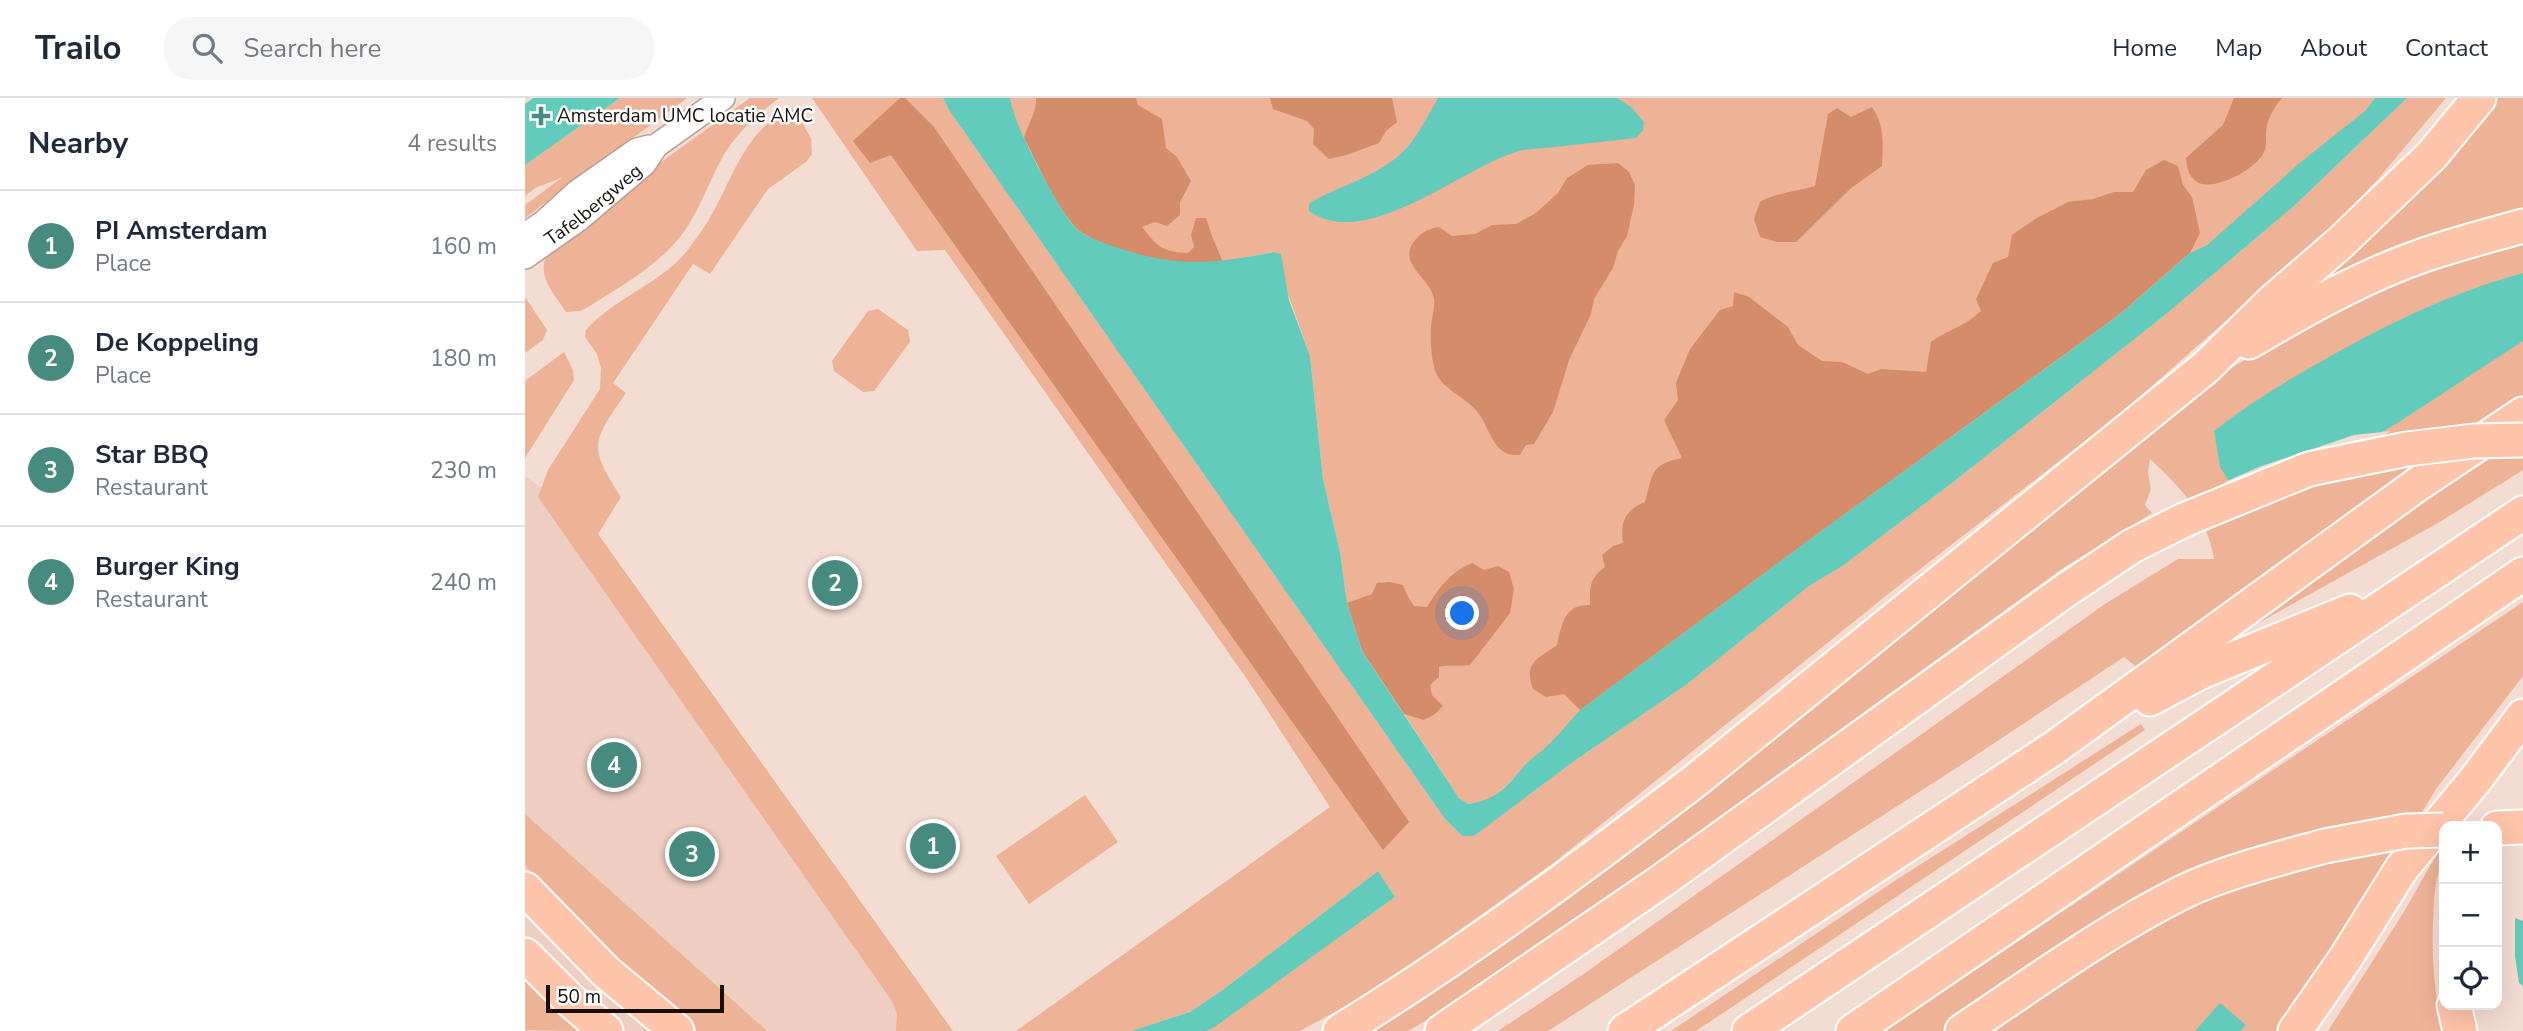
<!DOCTYPE html>
<html lang="en">
<head>
<meta charset="utf-8">
<style>
  :root { --surface:#fff; --page:#f6f6f7; --text:#1f2937; --muted:#747a83; --line:#e0e1e3; --accent:#478b80 }
  body { margin:0; font-family:"Nunito Sans",sans-serif; background:var(--page); color:var(--text) }
  .controls { position:absolute; right:21px; bottom:21px; display:grid; overflow:hidden; border-radius:14px; box-shadow:0 7px 28px #0002 }
  .controls button { width:63px; height:63px; display:grid; place-items:center; padding:0; border:0; border-bottom:2px solid var(--line); background:var(--surface); color:var(--text); font:35px sans-serif }
  .scale { position:absolute; left:21px; bottom:18px; width:178px; box-sizing:border-box; padding-left:7px; border:4px solid #160f0b; border-top:0; font-size:19px; line-height:24px; white-space:nowrap; color:#160f0b; -webkit-text-stroke:5px #fff; paint-order:stroke }
  .you { position:absolute; left:938px; top:516px; width:24px; height:24px; margin:-18px; border:5px solid #fff; border-radius:50%; background:#1a73e8; box-shadow:0 0 0 10px #1a73e833 }
  .badge { display:grid; place-items:center; width:46px; height:46px; border-radius:50%; background:var(--accent); color:#fff; font-size:23px; font-weight:700 }
  .pin { position:absolute; translate:-50% -50%; border:4px solid #fff; box-shadow:0 2px 7px #0006 }
  .list { margin:0; padding:0; list-style:none }
  h2 { display:flex; justify-content:space-between; align-items:center; height:91px; margin:0; padding:0 28px; font-size:30px }
  h2 small { font-size:23px; font-weight:400; color:var(--muted) }
  .list li { display:grid; grid-template-columns:46px 1fr auto; gap:21px; align-items:center; box-sizing:border-box; height:112px; padding:0 28px; border-top:2px solid var(--line) }
  .list b { display:block; font-size:26px; white-space:nowrap }
  .list p { margin:0; font-size:23px; white-space:nowrap; color:var(--muted) }
  .list em { font-size:23px; font-style:normal; color:var(--muted) }
  .icon { flex:none; width:38px; height:38px; fill:none; stroke:currentColor; stroke-width:2; stroke-linecap:round; stroke-linejoin:round }
  .map { position:relative; flex:none; width:1998px; height:933px; overflow:hidden }
  header { display:flex; align-items:center; gap:42px; box-sizing:border-box; height:98px; padding:0 35px; background:var(--surface); border-bottom:2px solid var(--line) }
  header strong { font-size:33px }
  nav { display:flex; gap:38px; margin-inline-start:auto; font-size:24px }
  .search { width:490px; height:63px; background:var(--page); display:flex; align-items:center; gap:18px; box-sizing:border-box; padding:0 24px; border-radius:28px; color:var(--muted); font-size:26px }
  main { display:flex }
  aside { flex:1; background:var(--surface) }
  .map>svg:first-child { display:block }
</style>
</head>
<body>
<header>
<strong>Trailo</strong>
<div class="search"><svg class="icon" aria-label="search" viewBox="0 0 24 24"><circle cx="10" cy="10" r="6"/><path d="M15 15l6 6"/></svg>Search here</div>
<nav><a>Home</a><a>Map</a><a>About</a><a>Contact</a></nav>
</header>
<main>
<aside>
<h2>Nearby<small>4 results</small></h2>
<ul class="list">
<li><span class="badge">1</span><div><b>PI Amsterdam</b><p>Place</p></div><em>160 m</em></li>
<li><span class="badge">2</span><div><b>De Koppeling</b><p>Place</p></div><em>180 m</em></li>
<li><span class="badge">3</span><div><b>Star BBQ</b><p>Restaurant</p></div><em>230 m</em></li>
<li><span class="badge">4</span><div><b>Burger King</b><p>Restaurant</p></div><em>240 m</em></li>
</ul>
</aside>
<div class="map">
<svg width="1998" height="933" viewBox="0 0 1998 933">
  <rect width="100%" height="100%" fill="#f3dcd2"/>
  <!-- built -->
  <polygon fill="#edcec1" points="0,378 21,393 308,798 385,933 0,933"/>
  <!-- green -->
  <g fill="#eeb297">
    <polygon points="95,0 162,0 0,120 0,107 38,79 10,90 0,98 0,67"/>
    <path d="M 225,0 L 254,0 C 231,18 210,36 196,62 C 182,88 173,116 155,139 C 131,169 93,190 60,211 L 55,213 L 41,214 C 27,192 8,175 26,150 L 121,75 Z"/>
    <polygon points="287,0 418,0 424,12 920,721 937,738 949,738 1052,661 1161,587 1284,488 1316,469 1427,385 1640,217 1769,108 1882,0 1921,0 1853,81 1802,134 1596,315 1372,489 1027,766 908,851 826,905 775,933 682,933 870,799 853,773 699,891 665,914 606,933 491,933 805,709 722,581 420,152 392,153"/>
    <polygon points="485,0 1850,0 1840,13 1682,147 1665,155 1024,647 973,695 959,704 942,706 934,700 870,602 822,505 815,454 798,381 785,258 748,154 698,164 661,165 539,114 499,40 489,19"/>
    <path d="M 1969,0 L 1998,0 L 1998,372 L 1913,425 L 1629,583 L 1599,559 L 1436,667 L 1023,933 L 973,933 L 1060,875 L 1580,506 L 1653,461 L 1689,461 C 1682,418 1656,389 1625,361 L 1623,375 L 1626,391 L 1620,407 L 1627,415 L 1538,470 L 1027,840 L 934,903 L 883,933 L 844,933 L 1052,793 L 1245,645 L 1514,417 L 1652,315 L 1693,278 L 1738,251 L 1772,196 Z"/>
    <path d="M 269,11 L 286,40 L 287,56 L 281,64 L 243,91 L 185,176 L 168,166 L 88,285 L 101,295 C 67,344 63,348 96,399 L 73,436 L 428,933 L 371,933 L 372,916 L 367,903 L 13,399 L 23,372 L 75,291 L 76,270 L 72,256 L 60,239 L 61,232 C 90,199 139,185 165,149 C 172,139 180,129 186,118 C 208,80 222,26 269,11 Z"/>
    <polygon points="0,199 22,232 18,242 0,255"/>
    <polygon points="353,211 383,232 385,244 349,293 338,294 309,273 307,263 343,213"/>
    <polygon points="39,254 48,272 49,282 0,360 0,283"/>
    <polygon points="1998,504 1998,578 1911,691 1842,804 1755,933 1360,933"/>
    <polygon points="1616,626 1620,632 1171,933 1146,933 1371,782"/>
    <polygon points="560,697 593,744 504,806 471,758"/>
    <polygon points="0,716 242,933 172,933 161,926 140,910 38,811 0,767"/>
    <path d="M 1919,744 C 1919,761 1912,776 1910,792 C 1906,840 1906,887 1919,933 L 1803,933 L 1877,817 Z"/>
    <polygon points="0,877 54,933 0,932"/>
  </g>
  <!-- forest -->
  <g fill="#d48c6a">
    <polygon points="375,0 380,0 409,29 884,724 858,752 366,57 345,65 328,43"/>
    <path d="M 511,0 L 611,0 L 613,7 L 637,21 L 641,50 L 652,59 L 666,83 L 655,104 L 655,117 L 642,128 L 630,124 L 617,129 C 633,149 637,154 663,155 L 669,149 L 666,137 L 671,120 L 681,120 L 688,141 L 698,164 C 685,164 672,166 660,165 C 636,164 565,147 549,128 C 528,103 514,69 499,40 C 503,25 512,15 511,0 Z"/>
    <polygon points="745,0 867,0 872,24 861,33 854,45 821,57 804,61 788,46 789,31 782,23 748,11"/>
    <path d="M 1709,0 L 1757,0 C 1749,9 1741,23 1741,35 C 1741,41 1742,50 1738,56 C 1729,72 1689,94 1672,84 C 1663,78 1662,69 1661,60 L 1698,27 Z"/>
    <path d="M 1347,9 C 1360,28 1358,46 1357,68 L 1325,91 L 1271,144 L 1252,144 L 1235,139 L 1229,121 L 1235,104 C 1252,94 1271,94 1290,88 L 1303,16 L 1312,10 L 1326,19 Z"/>
    <path d="M 1639,62 L 1653,68 L 1658,87 L 1667,99 L 1675,135 L 1665,155 L 1594,217 L 1284,442 L 1055,612 L 1039,596 L 1021,599 L 1008,591 C 998,564 1013,561 1032,547 C 1037,526 1039,506 1065,507 C 1065,489 1064,481 1080,469 L 1077,457 L 1088,448 L 1098,445 C 1095,424 1100,412 1120,404 C 1128,376 1125,366 1157,360 L 1139,322 L 1153,302 L 1151,285 L 1165,251 L 1195,212 L 1208,208 L 1209,194 L 1224,199 L 1263,229 L 1273,247 L 1297,263 L 1317,264 L 1343,276 L 1356,271 L 1401,274 L 1406,244 C 1424,231 1439,229 1456,213 L 1451,201 L 1468,165 L 1483,159 L 1487,137 L 1510,121 L 1543,104 L 1568,101 L 1589,94 L 1608,94 L 1621,72 Z"/>
    <path d="M 1093,65 L 1104,74 L 1110,87 L 1109,107 L 1102,138 L 1093,153 L 1088,170 L 1069,201 L 1066,216 L 1044,262 L 1028,314 L 1009,346 L 1001,347 L 995,357 C 987,357 982,357 975,351 C 964,341 961,322 950,311 C 939,299 917,290 911,275 C 906,263 905,240 906,227 C 907,219 910,209 909,201 C 906,181 873,166 888,145 C 895,135 902,131 914,129 L 927,138 L 950,136 L 967,127 L 991,126 L 1011,115 L 1033,95 L 1042,80 L 1063,67 Z"/>
    <path d="M 947,465 L 959,472 L 973,468 L 984,474 L 989,491 L 985,515 L 945,567 C 934,569 924,566 914,569 L 914,579 L 905,587 L 907,597 L 918,608 L 910,616 L 899,622 L 879,616 L 837,553 L 822,505 L 847,496 L 852,485 L 865,484 L 878,487 L 882,497 L 889,508 L 902,509 C 914,490 924,475 947,465 Z"/>
  </g>
  <!-- water -->
  <g fill="#63cbbb">
    <polygon points="8,0 95,0 0,67 0,6"/>
    <path d="M 418,0 L 485,0 C 490,25 502,46 513,69 C 521,83 541,122 553,132 C 563,140 579,145 591,149 C 649,170 690,166 748,154 L 756,156 L 764,202 L 785,258 L 798,381 L 815,454 L 822,505 L 837,553 L 934,700 L 943,706 C 972,702 982,688 1000,667 C 1006,660 1015,655 1021,649 C 1034,637 1044,624 1055,612 L 1284,442 L 1594,217 L 1665,155 L 1682,147 L 1777,63 L 1840,13 L 1850,0 L 1882,0 L 1769,108 L 1640,217 L 1427,385 L 1316,469 L 1284,488 L 1161,587 L 1052,661 L 949,738 L 937,738 L 920,721 L 424,12 Z"/>
    <path d="M 913,0 L 1092,0 L 1106,9 L 1119,24 L 1118,32 L 1111,40 C 1084,43 1057,46 1030,49 C 1017,51 1001,50 988,55 C 933,73 840,153 784,113 L 784,106 C 798,96 812,92 827,85 C 880,61 886,49 913,0 Z"/>
    <path d="M 1998,175 L 1998,243 L 1874,324 L 1734,406 L 1718,405 L 1695,369 L 1689,333 C 1727,303 1768,279 1811,255 C 1873,221 1929,194 1998,175 Z"/>
    <polygon points="853,773 870,799 691,928 682,933 606,933 665,914 699,891"/>
    <polygon points="1990,820 1998,823 1998,888 1994,885 1990,858"/>
    <polygon points="1695,905 1721,927 1715,933 1670,933"/>
  </g>
  <!-- pier -->
  <polygon fill="#f3dcd2" points="1866,333 1735,409 1716,408 1700,384 1734,369 1829,337"/>
  <g fill="none" stroke-linecap="round" stroke-linejoin="round">
    <defs>
      <g id="minor">
        <polyline points="0,137 19,124 52,94 112,52 124,49"/>
        <path id="s1" d="M 0,159 L 54,121 L 119,66 L 131,48 L 198,0"/>
      </g>
      <g id="highway">
        <path d="M 1724,244 C 1780,211 1838,178 1899,157 C 1931,146 1965,137 1998,128"/>
        <polyline points="1625,601 1676,574 1825,513"/>
        <polyline points="1972,730 1998,729"/>
        <polyline points="0,791 81,874 152,933"/>
        <polyline points="0,857 45,902 81,933"/>
        <polyline points="1929,907 1935,933"/>
        <path d="M 815,933 C 939,857 1056,770 1171,682 L 1681,269 L 1748,203 L 1815,145 L 1907,57 L 1954,0"/>
        <polyline points="917,933 1138,782 1541,492 1607,448 1659,422"/>
        <polyline points="1100,933 1529,650 1893,386 1998,316"/>
        <polyline points="1224,933 1998,415"/>
        <polyline points="1328,933 1998,476"/>
        <path d="M 1437,933 C 1509,885 1580,833 1658,794 C 1699,774 1756,760 1800,748"/>
        <polyline points="1770,933 1820,861 1877,770 1951,681 1998,618"/>
      </g>
    </defs>
    <!-- minor casing -->
    <use href="#minor" stroke="#b59f96" stroke-width="26"/>
    <!-- highway casing -->
    <use href="#highway" stroke="#fff" stroke-width="37"/>
    <!-- minor -->
    <use href="#minor" stroke="#fff" stroke-width="23"/>
    <!-- highway -->
    <use href="#highway" stroke="#ffc5ab" stroke-width="33"/>
    <defs>
      <g id="highway-bridge">
        <polyline points="1659,422 1784,371 1882,351 1949,343 1998,342"/>
        <polyline points="1800,748 1881,733 1919,732"/>
      </g>
    </defs>
    <!-- highway-bridge casing -->
    <use href="#highway-bridge" stroke="#fff" stroke-width="37" stroke-linecap="butt"/>
    <!-- highway-bridge -->
    <use href="#highway-bridge" stroke="#ffc5ab" stroke-width="33"/>
  </g>
  <!-- markers -->
  <path fill="#478b80" stroke="#fff" stroke-width="2.5" d="M12.5 7.5h7v7h7v7h-7v7h-7v-7h-7v-7h7z"/>
  <g text-anchor="middle" dominant-baseline="central" stroke-width="5" stroke-linejoin="round" paint-order="stroke">
    <!-- poi labels -->
    <g font-size="19" fill="#160f0b" stroke="#fff" text-anchor="start">
      <text x="32" y="18">Amsterdam UMC locatie AMC</text>
    </g>
    <!-- street labels -->
    <g font-size="19" fill="#160f0b" stroke="#fff">
      <text stroke="none"><textPath href="#s1" startOffset="86">Tafelbergweg</textPath></text>
    </g>
  </g>
</svg>
<div class="controls">
<button>+</button>
<button>−</button>
<button><svg class="icon" aria-label="locate" viewBox="0 0 24 24"><circle cx="12" cy="12" r="6"/><path d="M12 2v4M12 18v4M2 12h4M18 12h4"/></svg></button>
</div>
<div class="scale">50 m</div>
<div class="you"></div>
<div class="pin badge" style="left:408px;top:748px">1</div>
<div class="pin badge" style="left:310px;top:485px">2</div>
<div class="pin badge" style="left:167px;top:756px">3</div>
<div class="pin badge" style="left:89px;top:667px">4</div>
</div>
</main>
</body>
</html>
